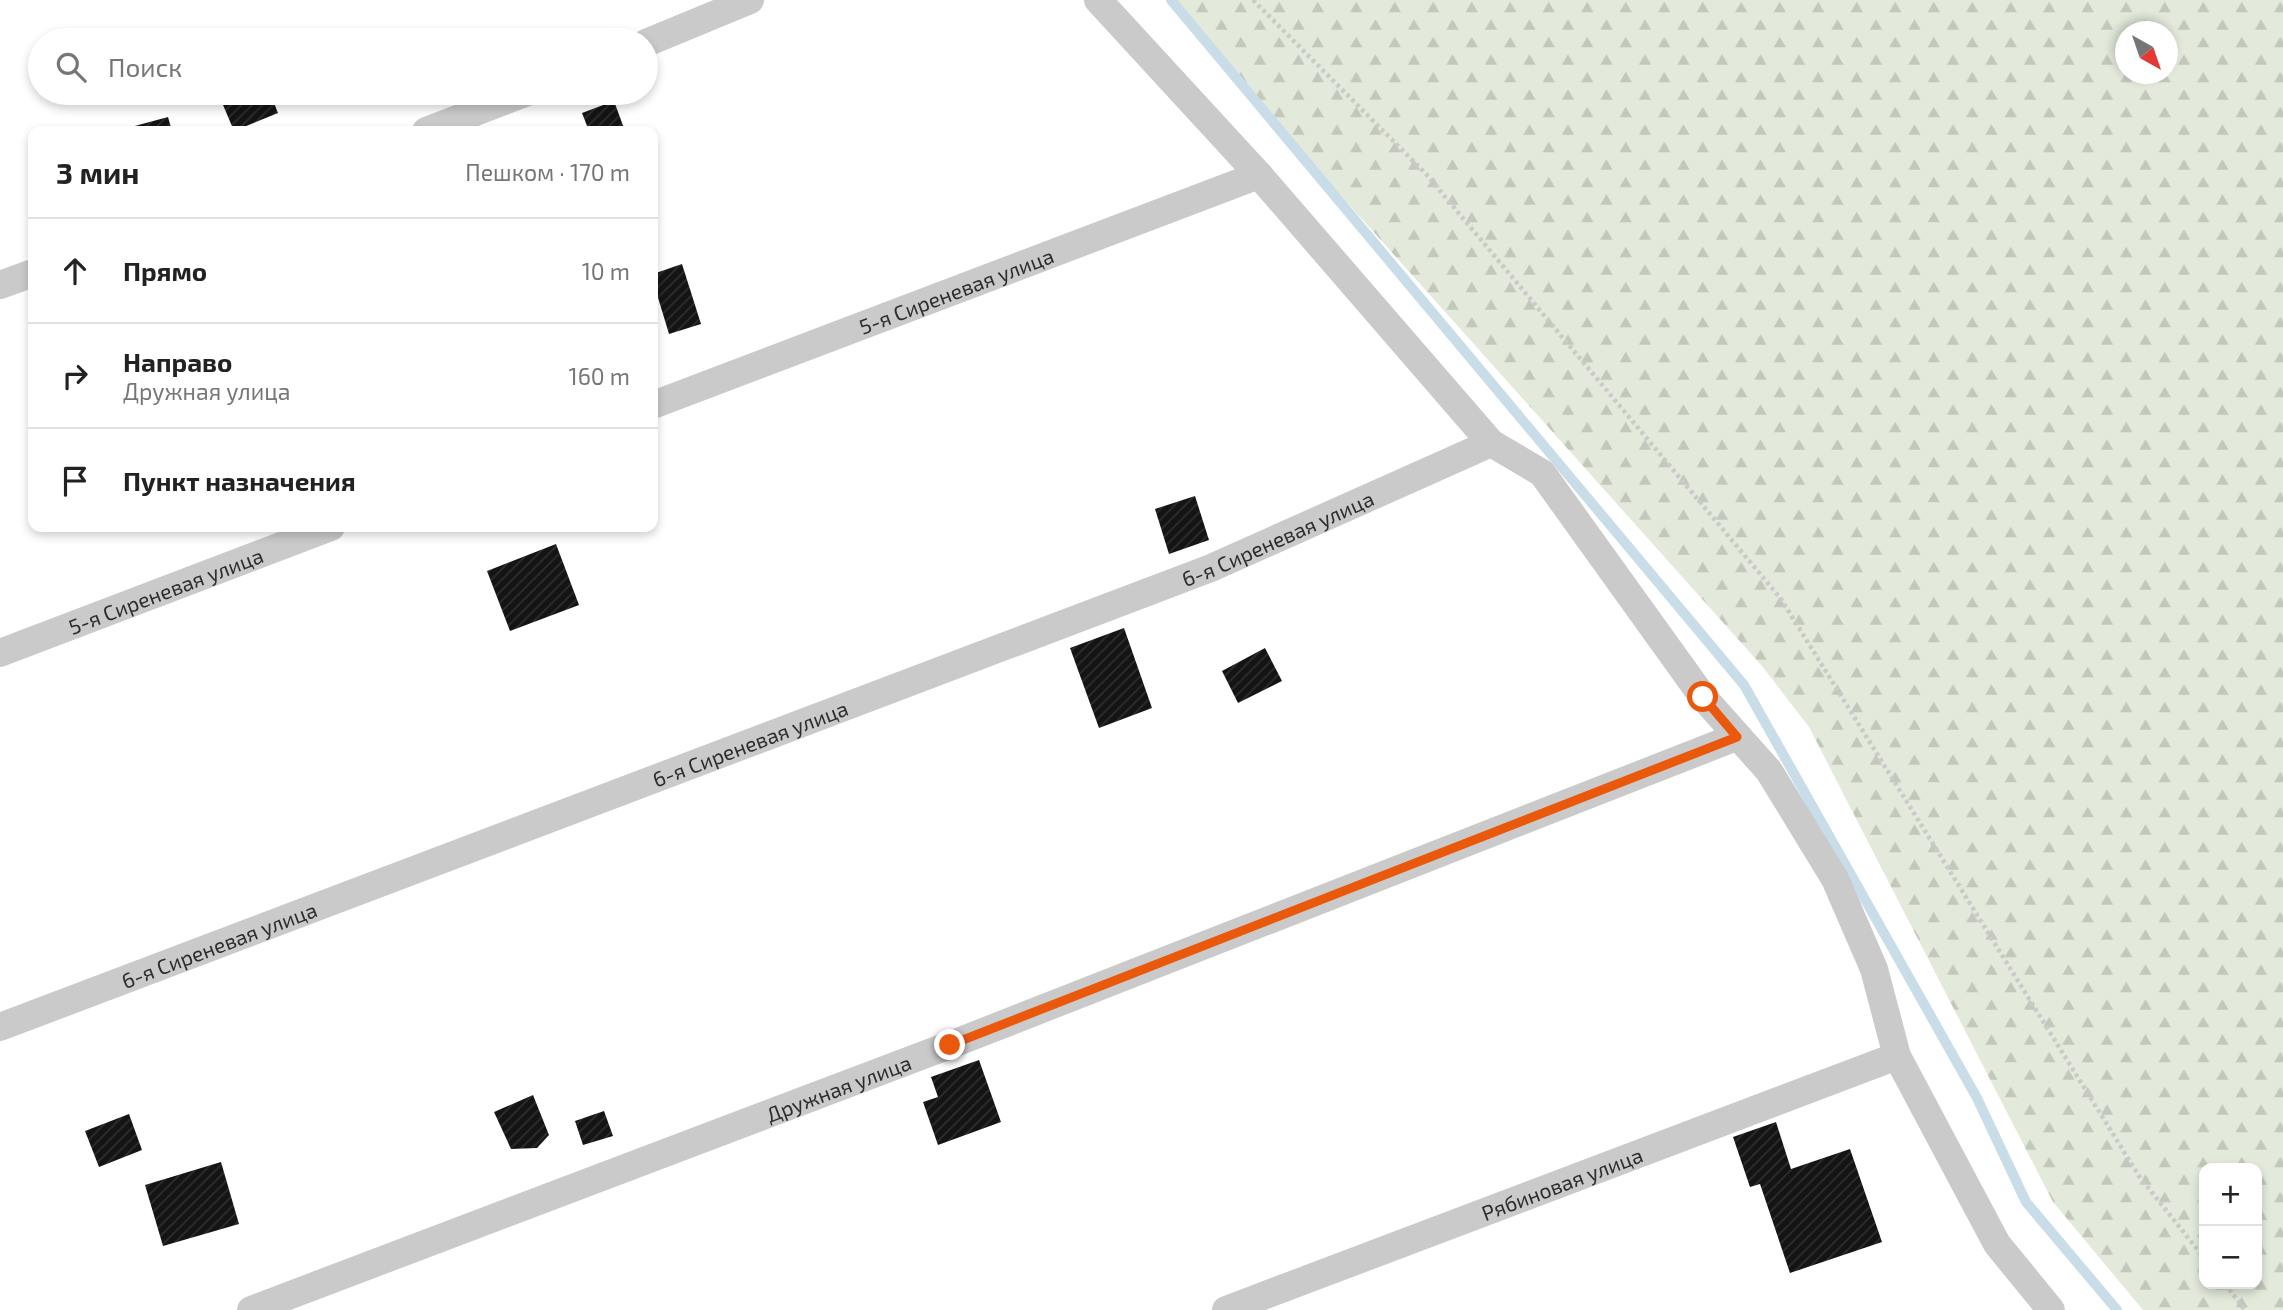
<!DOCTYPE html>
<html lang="ru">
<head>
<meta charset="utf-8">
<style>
  :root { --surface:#fff; --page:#f2f2f2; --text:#222; --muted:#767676; --line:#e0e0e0 }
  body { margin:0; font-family:"Exo 2",sans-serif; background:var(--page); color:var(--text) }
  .controls { position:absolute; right:21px; bottom:21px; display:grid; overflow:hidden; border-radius:14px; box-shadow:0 4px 10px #0003 }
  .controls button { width:63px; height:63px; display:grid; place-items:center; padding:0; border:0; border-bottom:2px solid var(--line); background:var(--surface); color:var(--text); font:35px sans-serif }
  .compass { position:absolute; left:2115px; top:21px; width:63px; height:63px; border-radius:50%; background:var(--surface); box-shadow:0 4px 10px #0003; rotate:140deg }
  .stop { position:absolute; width:21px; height:21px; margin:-16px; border:5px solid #ea580c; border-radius:50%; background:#fff }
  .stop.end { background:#ea580c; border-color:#fff; box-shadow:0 2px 7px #0008 }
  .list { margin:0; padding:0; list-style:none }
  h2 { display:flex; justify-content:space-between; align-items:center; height:91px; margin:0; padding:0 28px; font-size:30px }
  h2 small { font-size:23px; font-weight:400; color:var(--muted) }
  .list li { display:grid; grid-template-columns:46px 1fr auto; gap:21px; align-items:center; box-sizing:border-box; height:105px; padding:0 28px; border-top:2px solid var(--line) }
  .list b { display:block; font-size:26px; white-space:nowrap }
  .list p { margin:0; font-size:23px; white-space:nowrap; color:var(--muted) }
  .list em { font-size:23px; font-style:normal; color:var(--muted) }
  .icon { flex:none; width:38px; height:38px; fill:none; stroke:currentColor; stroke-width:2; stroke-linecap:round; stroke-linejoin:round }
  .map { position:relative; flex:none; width:2283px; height:1310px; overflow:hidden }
  .search { position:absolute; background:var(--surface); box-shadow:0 4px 10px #0003; left:28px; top:28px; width:630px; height:77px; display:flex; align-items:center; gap:18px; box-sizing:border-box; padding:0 24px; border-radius:38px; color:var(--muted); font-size:26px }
  .panel { position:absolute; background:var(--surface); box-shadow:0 4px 10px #0003; left:28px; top:126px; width:630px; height:406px; border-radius:14px }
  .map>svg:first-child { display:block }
</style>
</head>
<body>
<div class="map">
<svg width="2283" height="1310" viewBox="0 0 2283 1310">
  <defs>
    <pattern id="forest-firs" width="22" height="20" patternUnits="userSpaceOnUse" patternTransform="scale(1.75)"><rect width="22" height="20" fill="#e3e9db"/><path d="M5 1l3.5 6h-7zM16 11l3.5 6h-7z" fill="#c3c8bc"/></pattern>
    <pattern id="building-hatch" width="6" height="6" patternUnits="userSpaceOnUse" patternTransform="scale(1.75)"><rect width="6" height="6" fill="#141414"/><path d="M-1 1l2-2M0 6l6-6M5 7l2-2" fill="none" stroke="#2e2e2e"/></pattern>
  </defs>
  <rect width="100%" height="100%" fill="#fff"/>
  <!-- forest -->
  <path fill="url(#forest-firs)" fill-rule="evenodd" d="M 1166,0 L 2283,0 L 2283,1310 L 2143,1310 L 2053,1202 L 1809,727 L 1762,666 ZM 2126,32 L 2168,32 L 2168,74 L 2126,74 ZM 2204,1168 L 2257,1168 L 2257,1284 L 2204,1284 Z"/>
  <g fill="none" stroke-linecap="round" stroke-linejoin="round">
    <!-- stream -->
    <polyline stroke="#c8dde8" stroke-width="10" points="1171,0 1744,685 1977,1098 2026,1202 2117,1310"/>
  </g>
  <!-- building -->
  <g fill="url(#building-hatch)">
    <polygon points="218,93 270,93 278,113 234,131"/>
    <polygon points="614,101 625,131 589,131 582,113"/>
    <polygon points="168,117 172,131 120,131 120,130"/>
    <polygon points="682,264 701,324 669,334 653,281 653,274"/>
    <polygon points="1195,496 1209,540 1169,554 1155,509"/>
    <polygon points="556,544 579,605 510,631 487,571"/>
    <polygon points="1124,628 1152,708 1099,728 1070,648"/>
    <polygon points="1265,648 1282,681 1238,703 1222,671"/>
    <polygon points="979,1060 1001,1122 938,1145 923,1102 938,1097 931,1077"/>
    <polygon points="533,1095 549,1135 537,1148 511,1149 494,1112"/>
    <polygon points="604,1111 613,1136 583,1145 575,1121"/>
    <polygon points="129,1114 142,1150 99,1167 85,1131"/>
    <polygon points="1776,1122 1791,1169 1850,1149 1882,1242 1790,1273 1760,1184 1750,1187 1733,1137"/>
    <polygon points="221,1162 239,1224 163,1246 145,1185"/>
  </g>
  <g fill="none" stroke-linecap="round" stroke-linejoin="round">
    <!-- path -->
    <g stroke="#cacaca" stroke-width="4.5" stroke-dasharray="3.5 3.5" stroke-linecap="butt">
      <polyline points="1253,0 1426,174 1781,599 2139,1176 2204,1258"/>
      <polyline points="2225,1284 2245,1310"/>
    </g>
    <!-- minor -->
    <g stroke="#cacaca" stroke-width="28">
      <polyline points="1098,0 1259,175 1491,443 1542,473 1703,697 1769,771 1835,879 1874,969 1897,1056 1997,1244 2051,1310"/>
      <polyline points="646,43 750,0"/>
      <polyline points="426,131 525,93"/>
      <polyline points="0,285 33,273"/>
      <path id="s1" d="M 653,405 L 1259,175"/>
      <path id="s2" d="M 0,653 L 331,527"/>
      <path id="s3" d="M 0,1027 L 1211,568 L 1491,443"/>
      <path id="s4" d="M 251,1310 L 950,1045 L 1736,737"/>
      <path id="s5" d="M 1226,1310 L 1897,1056"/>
    </g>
  </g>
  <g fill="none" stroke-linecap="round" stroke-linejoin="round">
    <!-- route -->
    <polyline stroke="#ea580c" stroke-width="9" points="950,1045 1737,737 1703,697"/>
  </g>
  <g text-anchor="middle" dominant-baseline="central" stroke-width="7" stroke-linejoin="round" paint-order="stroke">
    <!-- street labels -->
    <g font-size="21" fill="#2d2d2d" stroke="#fff">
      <text stroke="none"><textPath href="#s1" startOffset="324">5-я Сиреневая улица</textPath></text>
      <text stroke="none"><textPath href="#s3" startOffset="1368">6-я Сиреневая улица</textPath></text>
      <text stroke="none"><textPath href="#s2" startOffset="177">5-я Сиреневая улица</textPath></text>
      <text stroke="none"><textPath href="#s3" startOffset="802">6-я Сиреневая улица</textPath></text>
      <text stroke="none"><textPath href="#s3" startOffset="234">6-я Сиреневая улица</textPath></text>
      <text stroke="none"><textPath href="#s4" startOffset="628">Дружная улица</textPath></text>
      <text stroke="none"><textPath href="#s5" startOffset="359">Рябиновая улица</textPath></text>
    </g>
  </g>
</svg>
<div class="controls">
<button>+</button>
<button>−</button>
</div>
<svg class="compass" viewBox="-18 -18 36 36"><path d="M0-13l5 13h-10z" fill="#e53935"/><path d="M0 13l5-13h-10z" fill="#767676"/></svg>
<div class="stop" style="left:1703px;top:697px"></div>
<div class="stop end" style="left:950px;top:1045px"></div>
<div class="search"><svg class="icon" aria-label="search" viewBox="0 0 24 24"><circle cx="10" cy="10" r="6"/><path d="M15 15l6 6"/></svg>Поиск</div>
<section class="panel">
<h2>3 мин<small>Пешком · 170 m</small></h2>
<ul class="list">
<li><svg class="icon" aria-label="ahead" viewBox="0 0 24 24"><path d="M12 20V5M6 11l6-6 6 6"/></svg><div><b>Прямо</b></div><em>10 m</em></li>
<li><svg class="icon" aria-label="right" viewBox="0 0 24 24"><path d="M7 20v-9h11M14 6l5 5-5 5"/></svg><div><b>Направо</b><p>Дружная улица</p></div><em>160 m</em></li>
<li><svg class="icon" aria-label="arrive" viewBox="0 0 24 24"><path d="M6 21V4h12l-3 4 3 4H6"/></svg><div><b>Пункт назначения</b></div></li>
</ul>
</section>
</div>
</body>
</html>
